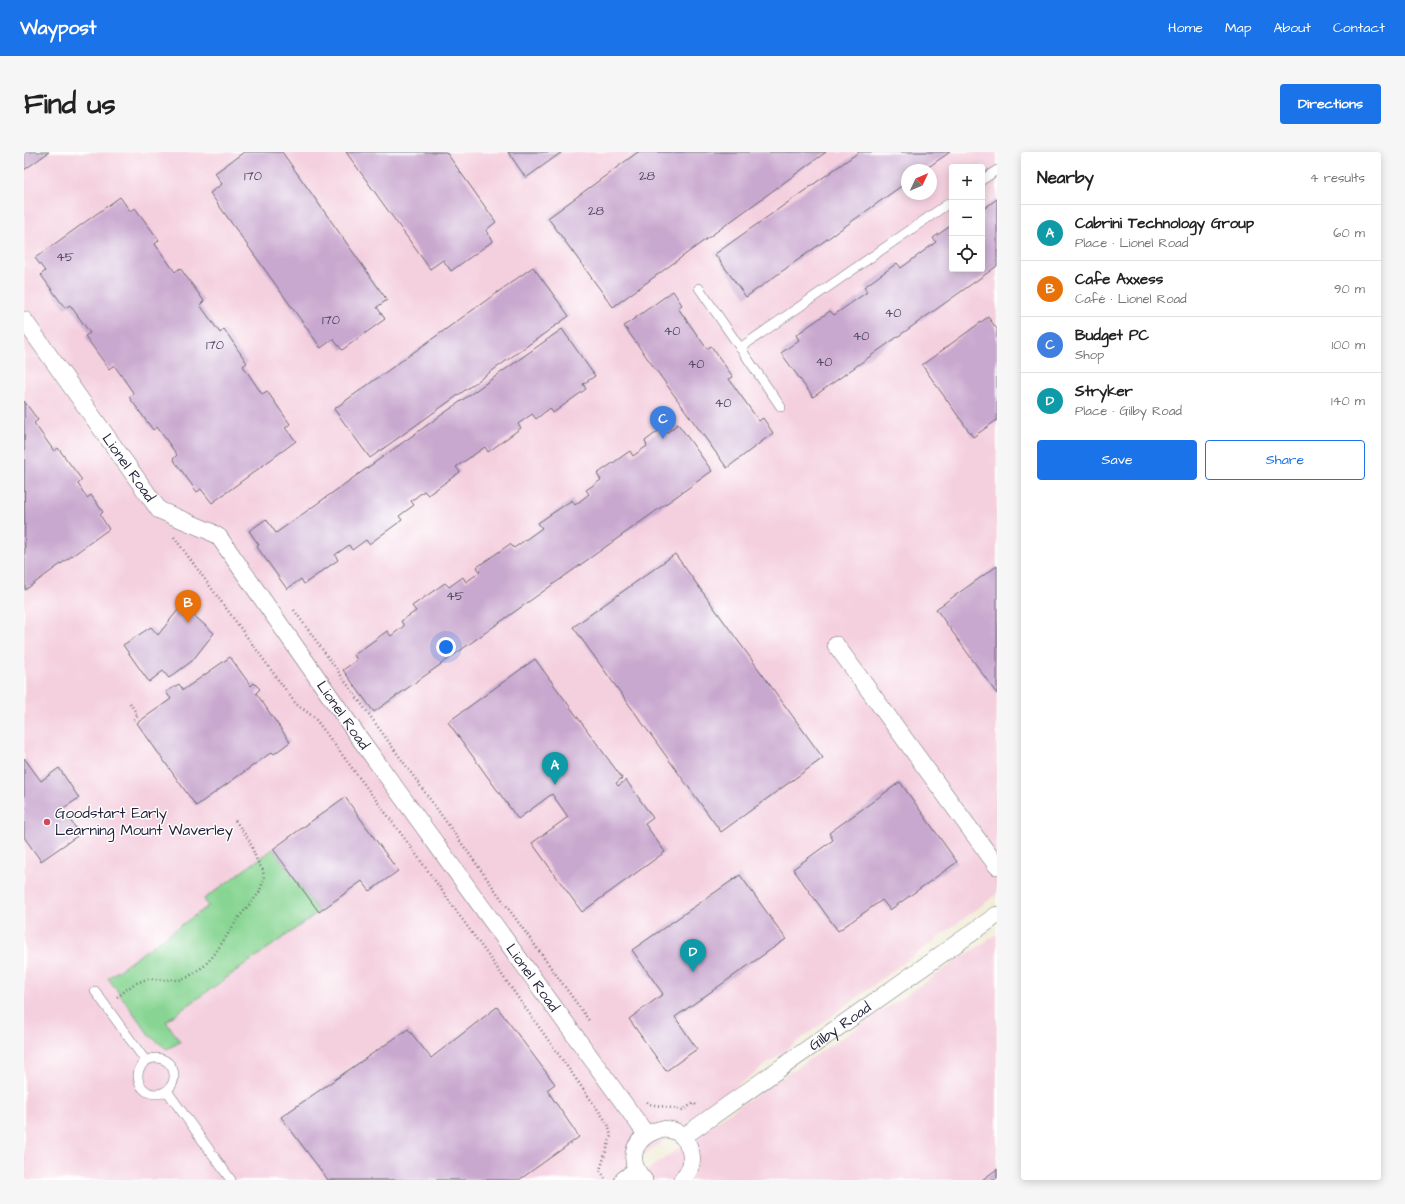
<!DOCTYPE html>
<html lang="en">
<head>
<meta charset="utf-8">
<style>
  :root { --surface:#fff; --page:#f6f6f6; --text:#222; --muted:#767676; --line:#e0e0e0; --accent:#1a73e8 }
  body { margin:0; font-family:"Architects Daughter",sans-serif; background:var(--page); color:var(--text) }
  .controls { position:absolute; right:12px; top:12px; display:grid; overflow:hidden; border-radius:4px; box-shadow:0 2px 10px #0003 }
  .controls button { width:36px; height:36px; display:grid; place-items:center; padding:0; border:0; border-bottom:1px solid var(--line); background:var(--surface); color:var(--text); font:20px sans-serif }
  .compass { position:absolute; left:877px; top:12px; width:36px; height:36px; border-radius:50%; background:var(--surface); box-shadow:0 2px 10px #0003; rotate:46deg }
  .you { position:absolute; left:422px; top:495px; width:14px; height:14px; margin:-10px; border:3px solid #fff; border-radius:50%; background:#1a73e8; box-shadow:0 0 0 6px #1a73e833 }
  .badge { display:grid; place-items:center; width:26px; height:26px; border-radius:50%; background:var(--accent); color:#fff; font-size:13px; font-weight:700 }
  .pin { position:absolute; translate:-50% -33px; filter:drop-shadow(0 1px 2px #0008) }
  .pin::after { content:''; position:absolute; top:21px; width:14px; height:12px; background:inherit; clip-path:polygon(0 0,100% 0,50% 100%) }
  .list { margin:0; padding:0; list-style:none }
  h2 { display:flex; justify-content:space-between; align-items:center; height:52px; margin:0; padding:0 16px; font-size:17px }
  h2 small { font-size:13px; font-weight:400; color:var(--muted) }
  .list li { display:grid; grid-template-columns:26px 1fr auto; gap:12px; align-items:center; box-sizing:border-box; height:56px; padding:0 16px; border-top:1px solid var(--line) }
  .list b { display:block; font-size:15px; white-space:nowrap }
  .list p { margin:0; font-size:13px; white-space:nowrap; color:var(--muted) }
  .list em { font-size:13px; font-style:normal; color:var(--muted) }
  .actions { display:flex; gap:8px; padding:12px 16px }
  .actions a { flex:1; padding:9px 0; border:1px solid var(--accent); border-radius:4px; text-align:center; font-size:14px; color:var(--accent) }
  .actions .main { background:var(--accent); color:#fff }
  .icon { flex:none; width:22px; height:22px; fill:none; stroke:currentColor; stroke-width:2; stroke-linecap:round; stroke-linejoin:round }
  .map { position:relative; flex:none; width:973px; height:1028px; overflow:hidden; border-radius:4px }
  header { display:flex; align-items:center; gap:24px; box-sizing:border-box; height:56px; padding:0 20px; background:var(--accent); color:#fff }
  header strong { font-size:19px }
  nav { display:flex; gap:22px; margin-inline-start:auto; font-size:14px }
  .intro { display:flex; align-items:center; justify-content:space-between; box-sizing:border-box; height:96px; padding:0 24px }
  h1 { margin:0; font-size:28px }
  .button { padding:10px 18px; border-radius:4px; background:var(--accent); color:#fff; font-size:14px; font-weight:700 }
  main { display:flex; gap:24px; padding:0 24px }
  aside { flex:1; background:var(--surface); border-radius:4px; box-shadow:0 2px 10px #0003 }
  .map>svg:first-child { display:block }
</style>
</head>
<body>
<header>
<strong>Waypost</strong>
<nav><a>Home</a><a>Map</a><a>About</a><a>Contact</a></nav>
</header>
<div class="intro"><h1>Find us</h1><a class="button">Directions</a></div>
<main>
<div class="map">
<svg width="973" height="1028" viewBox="0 0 973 1028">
  <rect width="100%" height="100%" fill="#fff"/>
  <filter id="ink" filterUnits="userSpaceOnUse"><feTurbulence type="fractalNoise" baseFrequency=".025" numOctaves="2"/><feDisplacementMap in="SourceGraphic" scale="8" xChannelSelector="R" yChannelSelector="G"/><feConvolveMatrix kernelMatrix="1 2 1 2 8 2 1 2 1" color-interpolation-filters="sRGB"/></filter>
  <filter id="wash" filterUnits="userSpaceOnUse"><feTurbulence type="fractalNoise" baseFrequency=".012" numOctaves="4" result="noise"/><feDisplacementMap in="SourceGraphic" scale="16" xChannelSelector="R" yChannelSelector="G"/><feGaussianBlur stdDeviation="0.9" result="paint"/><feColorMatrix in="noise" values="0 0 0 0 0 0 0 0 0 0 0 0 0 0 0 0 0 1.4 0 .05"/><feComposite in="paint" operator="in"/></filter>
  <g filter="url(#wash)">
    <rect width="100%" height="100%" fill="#f2eeda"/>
    <!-- built -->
    <g fill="#f4cfde" fill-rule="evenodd">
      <path d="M 0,0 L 973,0 L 973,742 L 586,1028 L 0,1028 ZM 928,15 L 958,15 L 958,117 L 928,117 ZM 883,18 L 907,18 L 907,42 L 883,42 Z"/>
      <polygon points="973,782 973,1028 610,1028 687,973"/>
    </g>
    <!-- green -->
    <polygon fill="#88d593" stroke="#557c67" points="249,697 295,760 142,869 156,890 143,897 126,884 84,826 184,754 180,747"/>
    <g id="blocks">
      <!-- building -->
      <g fill="#c9a8cf">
        <polygon points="0,0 25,0 0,18"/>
        <polygon points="220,0 258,0 363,148 353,155 361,167 318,198 309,187 297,196 186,41 198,32 191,21"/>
        <polygon points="322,0 422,0 472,70 462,78 469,89 427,119 419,108 406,117"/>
        <polygon points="484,0 538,0 502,26"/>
        <polygon points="614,0 802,0 589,155 524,66"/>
        <polygon points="835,0 926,0 900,18 883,18 883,30 722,145 691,102"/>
        <polygon points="96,45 106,59 111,56 135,88 131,92 151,120 156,116 180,149 176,153 196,181 200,177 223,211 219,214 238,242 243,239 266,272 261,276 272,289 188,351 177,337 173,340 149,307 153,303 133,275 129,278 105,245 110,242 90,213 85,217 61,184 66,181 46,153 41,156 17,123 21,119 11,106"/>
        <polygon points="973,47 973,114 789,245 757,201 775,188 772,183 806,159 810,163 843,140 840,135 873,111 877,116 912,90 909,86 928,73 928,117 958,117 958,58"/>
        <polygon points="509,115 545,164 346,306 310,257"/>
        <polygon points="649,139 658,153 654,156 683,197 687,194 709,225 705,227 735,269 739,266 749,281 703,316 600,174"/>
        <polygon points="964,165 973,177 973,268 949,285 898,213"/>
        <polygon points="538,177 571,224 559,232 562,237 529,261 526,256 512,267 508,262 494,272 497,276 464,300 461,295 432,315 436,320 404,343 400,339 387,349 390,353 375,364 378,368 345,392 342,388 328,398 325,393 311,403 314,408 280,432 277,427 263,437 233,395 235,393 225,379 242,367 252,381"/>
        <polygon points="0,249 14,268 10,271 30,299 34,296 58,328 54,332 63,346 67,343 79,360 76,363 85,377 1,438"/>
        <polygon points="654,272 688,319 350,560 319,518 333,508 330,503 363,479 367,484 380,474 377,469 392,459 388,454 421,431 425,435 439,425 442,430 456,420 453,415 486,392 490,396 518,376 514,371 548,348 551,353 565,342 562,338 577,328 573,322 606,299 609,304 623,294 621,289 637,277 641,282"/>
        <polygon points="651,402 799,606 697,680 549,475"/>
        <polygon points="973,414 973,542 912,457"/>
        <polygon points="158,453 190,481 168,509 145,526 139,519 125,530 99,493 127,475 134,483"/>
        <polygon points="206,505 227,534 230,531 236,537 232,541 266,590 250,602 248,600 172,654 113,571 147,547 142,540 155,532 159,538"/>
        <polygon points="511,507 598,626 592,631 594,634 602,628 629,666 621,672 641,700 558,760 508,691 544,665 528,642 494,667 424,570"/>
        <polygon points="0,606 17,629 35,616 55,646 38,657 56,682 17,709 0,685"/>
        <polygon points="876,630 933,710 866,758 858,748 814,779 769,717 809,688 805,681"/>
        <polygon points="321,645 374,719 346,739 338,729 295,760 249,697"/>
        <polygon points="716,723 762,787 651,865 673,897 642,919 605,867 639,842 608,798"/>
        <polygon points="473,855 531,932 523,938 555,985 495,1028 304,1028 257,965 384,877 407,906"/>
        <polygon points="973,1017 973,1028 958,1028"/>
      </g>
    </g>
  </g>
  <g filter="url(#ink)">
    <use href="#blocks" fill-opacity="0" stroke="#6b6973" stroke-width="1"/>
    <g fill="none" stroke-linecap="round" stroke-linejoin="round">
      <defs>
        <g id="service">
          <polyline points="958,28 973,18"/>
          <polyline points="675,136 757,255"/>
          <polyline points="716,196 928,49"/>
          <polyline points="71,839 121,908"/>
          <circle cx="132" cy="924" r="18"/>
          <polyline points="143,939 207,1028"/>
        </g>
        <g id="minor">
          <path id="s1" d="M 0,168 L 135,358 L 185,379 L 195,385 L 331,580 L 622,982"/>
          <polyline points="812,493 973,714"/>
          <path id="s2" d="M 659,985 L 973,763"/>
          <polyline points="599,1028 612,1018"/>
          <path d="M 620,1028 C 584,990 653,953 666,998 C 670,1009 666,1020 658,1028"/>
        </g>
      </defs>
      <!-- service casing -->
      <use href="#service" stroke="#6b6973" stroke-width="10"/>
      <!-- minor casing -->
      <use href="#minor" stroke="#6b6973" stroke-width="18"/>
      <!-- path -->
      <g stroke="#6b6973" stroke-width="2.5" stroke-dasharray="1 3" stroke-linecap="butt">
        <polyline points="150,385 272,552 290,565 384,691 584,972 587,984 576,1018 581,1026"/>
        <polyline points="270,458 566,870"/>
        <polyline points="106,551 114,564 109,568"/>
        <polyline points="93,845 110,832 123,827 155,828 164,825 180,814 190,803 215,765 235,741 240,727 239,718 233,709 225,688 211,668"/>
        <polyline points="623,950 625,952 659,958 670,951 673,954"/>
      </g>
      <!-- service -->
      <use href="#service" stroke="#fff" stroke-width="9"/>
      <!-- minor -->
      <use href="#minor" stroke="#fff" stroke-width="17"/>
    </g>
  </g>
  <!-- markers -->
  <circle fill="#d1495b" stroke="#fff" stroke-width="1.5" cx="23" cy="670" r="4"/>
  <g text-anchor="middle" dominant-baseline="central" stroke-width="3" stroke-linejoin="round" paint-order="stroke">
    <!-- number labels -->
    <g font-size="13" fill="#4c4460">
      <text x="229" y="24">170</text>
      <text x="623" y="24">28</text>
      <text x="572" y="59">28</text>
      <text x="41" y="105">45</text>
      <text x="869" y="161">40</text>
      <text x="307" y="168">170</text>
      <text x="648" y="179">40</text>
      <text x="837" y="184">40</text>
      <text x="191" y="193">170</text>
      <text x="800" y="210">40</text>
      <text x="672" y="212">40</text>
      <text x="699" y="251">40</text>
      <text x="431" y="444">45</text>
    </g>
    <!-- street labels -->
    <g font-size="15" fill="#22223b" stroke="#fff">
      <text stroke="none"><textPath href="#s1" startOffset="181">Lionel Road</textPath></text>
      <text stroke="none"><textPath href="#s1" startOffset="516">Lionel Road</textPath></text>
      <text stroke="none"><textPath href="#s1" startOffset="840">Lionel Road</textPath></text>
      <text stroke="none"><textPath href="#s2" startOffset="192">Gilby Road</textPath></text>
    </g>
    <!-- poi labels -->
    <g font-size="15" fill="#22223b" stroke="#fff" text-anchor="start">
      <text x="31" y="661">Goodstart Early<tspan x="31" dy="17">Learning Mount Waverley</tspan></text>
    </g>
  </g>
</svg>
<div class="controls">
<button>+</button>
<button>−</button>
<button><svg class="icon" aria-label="locate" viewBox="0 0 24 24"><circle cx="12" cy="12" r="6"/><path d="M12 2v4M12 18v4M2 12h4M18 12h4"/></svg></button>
</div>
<svg class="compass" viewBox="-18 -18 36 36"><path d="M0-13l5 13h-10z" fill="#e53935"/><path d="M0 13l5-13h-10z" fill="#767676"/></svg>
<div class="you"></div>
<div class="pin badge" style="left:531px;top:633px;background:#0f9aa8">A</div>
<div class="pin badge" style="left:164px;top:471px;background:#e8710a">B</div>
<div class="pin badge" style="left:639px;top:287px;background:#3f7fe0">C</div>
<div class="pin badge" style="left:669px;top:820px;background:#0f9aa8">D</div>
</div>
<aside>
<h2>Nearby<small>4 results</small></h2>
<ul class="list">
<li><span class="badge" style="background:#0f9aa8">A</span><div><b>Cabrini Technology Group</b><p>Place · Lionel Road</p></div><em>60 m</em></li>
<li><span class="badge" style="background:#e8710a">B</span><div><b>Cafe Axxess</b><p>Café · Lionel Road</p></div><em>90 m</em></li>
<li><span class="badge" style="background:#3f7fe0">C</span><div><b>Budget PC</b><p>Shop</p></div><em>100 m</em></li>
<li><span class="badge" style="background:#0f9aa8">D</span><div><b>Stryker</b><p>Place · Gilby Road</p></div><em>140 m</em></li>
</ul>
<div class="actions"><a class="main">Save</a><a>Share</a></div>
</aside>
</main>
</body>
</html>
